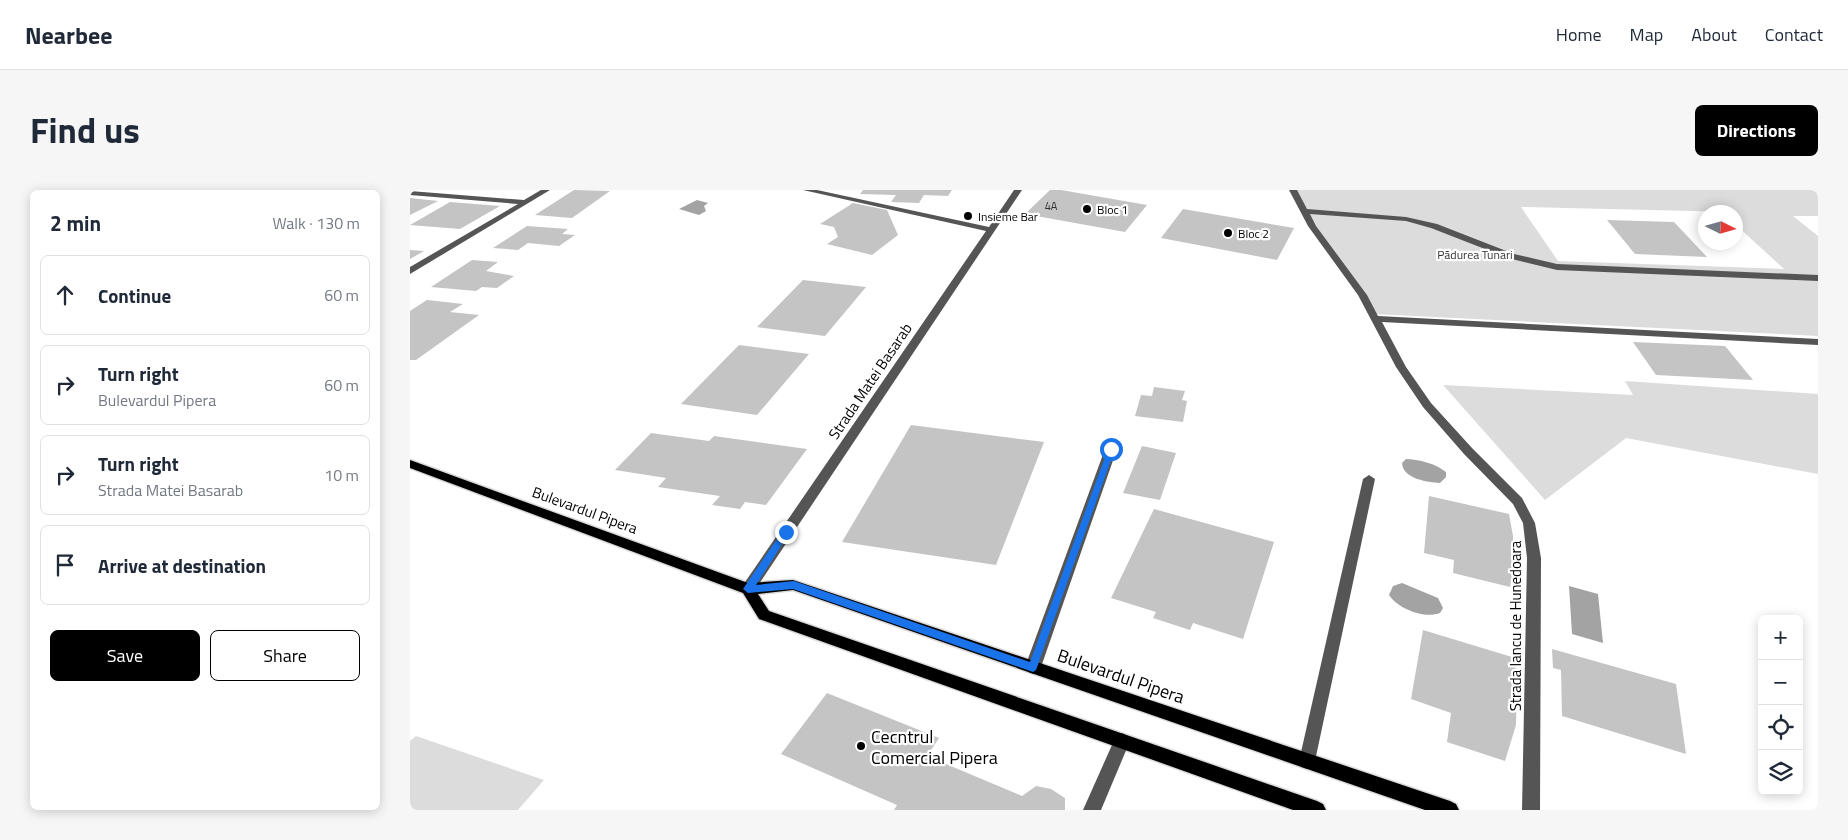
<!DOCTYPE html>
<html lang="en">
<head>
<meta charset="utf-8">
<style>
  :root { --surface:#fff; --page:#f6f6f7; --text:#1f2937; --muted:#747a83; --line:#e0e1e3; --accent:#000 }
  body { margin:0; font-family:"Titillium Web",sans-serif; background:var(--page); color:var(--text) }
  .controls { position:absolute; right:15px; bottom:15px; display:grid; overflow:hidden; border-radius:8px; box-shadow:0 2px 12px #0003 }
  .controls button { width:45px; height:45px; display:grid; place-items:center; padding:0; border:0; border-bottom:1px solid var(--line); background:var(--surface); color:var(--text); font:25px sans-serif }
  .compass { position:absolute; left:1288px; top:15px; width:45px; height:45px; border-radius:50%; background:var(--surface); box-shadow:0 2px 12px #0003; rotate:95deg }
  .stop { position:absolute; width:15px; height:15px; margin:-11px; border:4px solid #1a73e8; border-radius:50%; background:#fff }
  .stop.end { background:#1a73e8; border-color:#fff; box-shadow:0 1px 5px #0008 }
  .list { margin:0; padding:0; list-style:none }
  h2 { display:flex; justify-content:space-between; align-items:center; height:65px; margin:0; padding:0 20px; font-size:21px }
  h2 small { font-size:16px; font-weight:400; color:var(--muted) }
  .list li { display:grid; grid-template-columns:32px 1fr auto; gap:15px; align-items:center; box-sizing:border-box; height:80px; margin:0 10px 10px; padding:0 10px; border:1px solid var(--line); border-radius:8px }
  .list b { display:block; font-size:19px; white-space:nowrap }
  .list p { margin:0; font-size:16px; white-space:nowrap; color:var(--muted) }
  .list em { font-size:16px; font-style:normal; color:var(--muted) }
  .actions { display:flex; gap:10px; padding:15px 20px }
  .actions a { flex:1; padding:11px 0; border:1px solid var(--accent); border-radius:8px; text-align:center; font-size:18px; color:var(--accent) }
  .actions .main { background:var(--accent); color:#fff }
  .icon { flex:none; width:28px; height:28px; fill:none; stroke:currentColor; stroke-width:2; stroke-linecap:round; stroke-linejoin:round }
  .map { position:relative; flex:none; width:1408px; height:620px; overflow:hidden; border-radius:8px }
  header { display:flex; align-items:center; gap:30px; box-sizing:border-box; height:70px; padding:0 25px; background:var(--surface); border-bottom:1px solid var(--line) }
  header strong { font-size:24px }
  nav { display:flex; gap:28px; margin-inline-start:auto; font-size:18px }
  .intro { display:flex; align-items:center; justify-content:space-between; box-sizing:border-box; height:120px; padding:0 30px }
  h1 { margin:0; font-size:35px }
  .button { padding:12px 22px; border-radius:8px; background:var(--accent); color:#fff; font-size:18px; font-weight:700 }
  main { display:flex; gap:30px; padding:0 30px }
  aside { flex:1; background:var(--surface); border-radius:8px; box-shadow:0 2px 12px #0003 }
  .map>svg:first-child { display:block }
</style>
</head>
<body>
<header>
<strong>Nearbee</strong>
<nav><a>Home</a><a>Map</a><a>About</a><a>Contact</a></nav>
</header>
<div class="intro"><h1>Find us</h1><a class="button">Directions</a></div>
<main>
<aside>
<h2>2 min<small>Walk · 130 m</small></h2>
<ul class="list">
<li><svg class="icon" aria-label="ahead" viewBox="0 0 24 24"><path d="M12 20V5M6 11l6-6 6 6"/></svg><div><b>Continue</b></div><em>60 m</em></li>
<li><svg class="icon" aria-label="right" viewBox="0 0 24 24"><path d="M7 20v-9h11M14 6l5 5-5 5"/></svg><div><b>Turn right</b><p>Bulevardul Pipera</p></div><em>60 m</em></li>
<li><svg class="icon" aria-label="right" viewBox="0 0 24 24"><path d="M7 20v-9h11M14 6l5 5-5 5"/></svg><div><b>Turn right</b><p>Strada Matei Basarab</p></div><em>10 m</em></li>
<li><svg class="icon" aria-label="arrive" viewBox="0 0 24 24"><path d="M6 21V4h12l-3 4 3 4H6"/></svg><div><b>Arrive at destination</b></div></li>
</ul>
<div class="actions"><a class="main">Save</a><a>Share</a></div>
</aside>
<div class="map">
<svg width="1408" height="620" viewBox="0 0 1408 620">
  <rect width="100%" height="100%" fill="#fff"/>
  <!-- green -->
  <g fill="#dcdcdc" fill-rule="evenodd">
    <path d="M 883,0 L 1408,0 L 1408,26 L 1383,26 L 1408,46 L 1408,146 L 963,124 L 902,36 ZM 1111,17 L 1326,22 L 1326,35 L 1374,79 L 1148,71 Z"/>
    <polygon points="1215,191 1408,204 1408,284 1216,248 1135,310 1033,195 1223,205"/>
    <polygon points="6,546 134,590 108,620 0,620 0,551"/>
  </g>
  <!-- water -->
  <g fill="#a3a3a3">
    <polygon points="287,10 298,13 294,16 296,21 289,25 269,19"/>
    <path d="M 996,269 C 1008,269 1026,274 1036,282 L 1036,287 L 1030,293 C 1017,292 993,289 992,273 Z"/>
    <path d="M 992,393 L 1028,408 L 1033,418 L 1030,423 C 1015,429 988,419 979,405 L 983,396 Z"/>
    <polygon points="1159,396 1188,404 1193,453 1162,444"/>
  </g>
  <!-- building -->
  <g fill="#c4c4c4">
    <polygon points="164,0 200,1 162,28 125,25"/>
    <polygon points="453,0 542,0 538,6 514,5 509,13 481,12 486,5 450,4"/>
    <polygon points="640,0 651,0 737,15 715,42 615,24"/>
    <polygon points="0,8 28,11 0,25"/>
    <polygon points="40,12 90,16 50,39 0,35"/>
    <polygon points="443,13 477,20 488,45 462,65 417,54 428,47 424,37 410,34"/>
    <polygon points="773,19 884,38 867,70 751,48"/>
    <polygon points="1197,30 1264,32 1297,67 1225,64"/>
    <polygon points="117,36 158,39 152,44 165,45 149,56 118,53 108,60 83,58"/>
    <polygon points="0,60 14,61 0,69"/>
    <polygon points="62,70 88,72 76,81 104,86 87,98 72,97 66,101 21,97"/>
    <polygon points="393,90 456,97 415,146 347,137"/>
    <polygon points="17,110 53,114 40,122 69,125 6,170 0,170 0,121"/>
    <polygon points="1223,152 1315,156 1343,190 1246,185"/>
    <polygon points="329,155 399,164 347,225 271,214"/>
    <polygon points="744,197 775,201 772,210 777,211 773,232 725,226 731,205 742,206"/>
    <polygon points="501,235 634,252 586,375 432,352"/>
    <polygon points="241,243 299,251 304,246 397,259 356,315 335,312 330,319 302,315 310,306 248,297 256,288 205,280"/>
    <polygon points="732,256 766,263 750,310 713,303"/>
    <polygon points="1019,306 1099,324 1103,346 1103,376 1100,397 1043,383 1044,370 1014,363"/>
    <polygon points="744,319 864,352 833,449 783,433 780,440 743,428 746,422 701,408"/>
    <polygon points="1013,440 1102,467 1107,482 1106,535 1095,571 1037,552 1041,523 1001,509"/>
    <polygon points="1142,459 1266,494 1276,564 1152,526 1151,480 1143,478"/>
    <polygon points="417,503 529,548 517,566 612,606 626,596 641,599 655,608 655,620 484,620 487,615 371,564"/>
  </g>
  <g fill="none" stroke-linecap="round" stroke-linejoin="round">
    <defs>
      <polygon id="major" points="0,270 338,393 383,390 1040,611 1046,614 1049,620 1015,620 383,400 348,404 359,421 907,611 913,614 916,620 883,620 349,429 333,403 0,278"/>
    </defs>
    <!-- major casing -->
    <use href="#major" stroke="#dbdbdb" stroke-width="3"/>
    <!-- minor -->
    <g fill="#555" fill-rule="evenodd">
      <polygon points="131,0 140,0 0,84 0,77 108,14 0,5 0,1 114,10"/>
      <polygon points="393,0 407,0 579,37 604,0 612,0 343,403 338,404 333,403 331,399 333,395 576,41"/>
      <polygon points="879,0 887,0 897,19 996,27 1027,34 1104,64 1147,74 1408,85 1408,91 1147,80 1098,68 1021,38 996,31 900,24 906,36 957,105 968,126 1408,149 1408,155 972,132 996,177 1021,213 1062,258 1112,308 1125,333 1131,368 1130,620 1112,620 1117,368 1113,333 1103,314 1054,264 1013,217 986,177 948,105 898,36"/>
      <polygon points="701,255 707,259 631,477 628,482 623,484 618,482 615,477 695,259"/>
      <polygon points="959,285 965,289 905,571 903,577 897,579 891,577 889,571 953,289"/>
      <polygon points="712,543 718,546 720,551 691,620 673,620 706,546"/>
    </g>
    <!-- major -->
    <use href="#major" fill="#000" fill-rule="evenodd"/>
  </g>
  <!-- route -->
  <polygon fill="#1a73e8" points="701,257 705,259 626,480 623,482 383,399 338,403 333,399 373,340 376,339 380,342 346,395 384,391 620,472 698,259"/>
  <!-- markers -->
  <g fill="#000" stroke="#fff" stroke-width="2">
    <circle cx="677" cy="19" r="5"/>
    <circle cx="558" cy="26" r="5"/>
    <circle cx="818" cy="43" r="5"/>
    <circle cx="451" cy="556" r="5"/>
  </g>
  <g text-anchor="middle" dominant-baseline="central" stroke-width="4.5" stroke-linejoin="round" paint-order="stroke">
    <!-- far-number labels -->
    <g font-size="11" fill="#313131">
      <text x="641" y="16">4A</text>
    </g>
    <!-- far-poi labels -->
    <g font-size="12" fill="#000" stroke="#fff" text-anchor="start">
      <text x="687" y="19">Bloc 1</text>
      <text x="568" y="26">Insieme Bar</text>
      <text x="828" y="43">Bloc 2</text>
    </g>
    <!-- far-park labels -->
    <g font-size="12" fill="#333" stroke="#fff">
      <text x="1065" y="64">Pădurea Tunari</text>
    </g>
    <!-- street labels -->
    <g font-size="15" fill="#000" stroke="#fff">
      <text transform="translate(460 191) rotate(-56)">Strada Matei Basarab</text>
      <text transform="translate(175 320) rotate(20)">Bulevardul Pipera</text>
      <text transform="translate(1105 436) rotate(-90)">Strada Iancu de Hunedoara</text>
    </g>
    <!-- near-street labels -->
    <g font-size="18" fill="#000" stroke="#fff">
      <text transform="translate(711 486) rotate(19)">Bulevardul Pipera</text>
    </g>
    <!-- near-poi labels -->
    <g font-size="18" fill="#000" stroke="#fff" text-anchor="start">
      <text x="461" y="546">Cecntrul<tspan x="461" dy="21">Comercial Pipera</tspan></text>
    </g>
  </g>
</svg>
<div class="controls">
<button>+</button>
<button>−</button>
<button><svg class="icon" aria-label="locate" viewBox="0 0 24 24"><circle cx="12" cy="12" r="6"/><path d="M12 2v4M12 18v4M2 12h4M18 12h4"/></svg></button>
<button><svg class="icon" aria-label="layers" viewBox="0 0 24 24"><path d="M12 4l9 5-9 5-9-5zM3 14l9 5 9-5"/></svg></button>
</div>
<svg class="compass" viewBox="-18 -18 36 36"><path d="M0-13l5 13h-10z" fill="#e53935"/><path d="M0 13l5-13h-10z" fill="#747a83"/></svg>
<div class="stop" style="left:701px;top:259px"></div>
<div class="stop end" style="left:376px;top:342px"></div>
</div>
</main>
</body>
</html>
